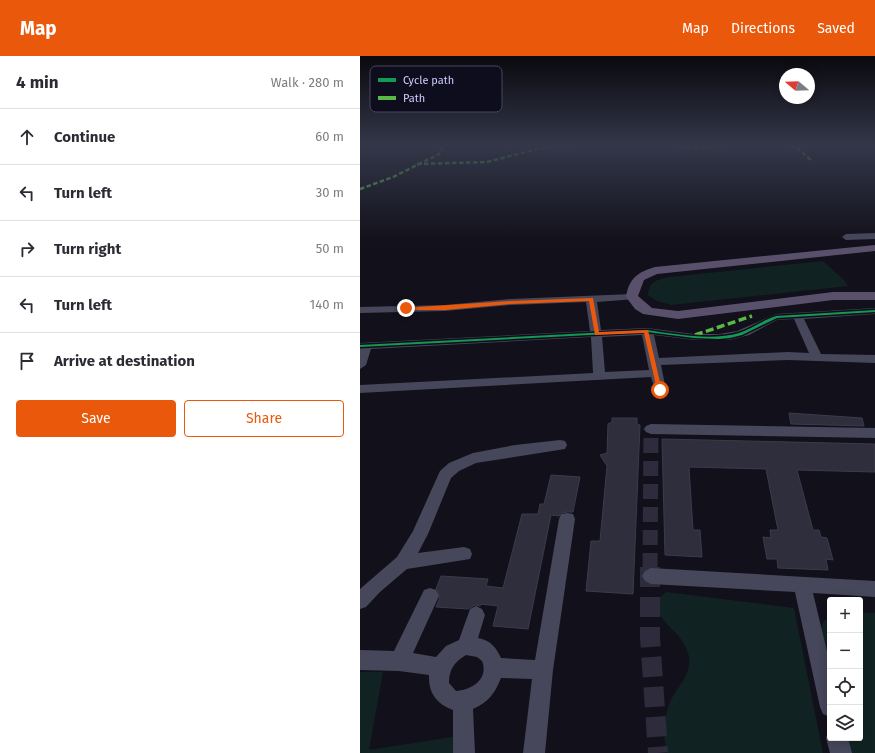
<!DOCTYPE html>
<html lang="en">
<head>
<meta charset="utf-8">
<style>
  :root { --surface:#fff; --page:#f2f2f3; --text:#2b2b33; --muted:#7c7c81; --line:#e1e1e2; --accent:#ea580c }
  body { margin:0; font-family:"Fira Sans",sans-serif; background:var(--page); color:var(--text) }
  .controls { position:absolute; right:12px; bottom:12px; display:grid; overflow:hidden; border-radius:4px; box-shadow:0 2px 10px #0003 }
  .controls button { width:36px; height:36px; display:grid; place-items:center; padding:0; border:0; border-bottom:1px solid var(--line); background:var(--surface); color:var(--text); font:20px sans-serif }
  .compass { position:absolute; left:419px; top:12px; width:36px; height:36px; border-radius:50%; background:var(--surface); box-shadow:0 2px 10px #0003; rotate:289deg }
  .stop { position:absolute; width:12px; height:12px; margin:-9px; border:3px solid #ea580c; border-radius:50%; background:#fff }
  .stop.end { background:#ea580c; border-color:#fff; box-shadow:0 1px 4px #0008 }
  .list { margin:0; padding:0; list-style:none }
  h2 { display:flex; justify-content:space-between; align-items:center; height:52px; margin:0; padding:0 16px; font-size:17px }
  h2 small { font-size:13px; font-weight:400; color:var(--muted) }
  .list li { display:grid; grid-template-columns:26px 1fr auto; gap:12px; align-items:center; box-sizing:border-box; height:56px; padding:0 16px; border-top:1px solid var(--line) }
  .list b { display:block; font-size:15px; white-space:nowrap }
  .list em { font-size:13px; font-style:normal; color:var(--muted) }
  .actions { display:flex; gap:8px; padding:12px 16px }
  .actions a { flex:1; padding:9px 0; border:1px solid var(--accent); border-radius:4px; text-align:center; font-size:14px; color:var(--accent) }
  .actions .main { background:var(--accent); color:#fff }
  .icon { flex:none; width:22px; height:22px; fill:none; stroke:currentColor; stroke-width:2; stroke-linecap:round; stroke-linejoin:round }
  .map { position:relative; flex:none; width:515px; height:697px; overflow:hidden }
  header { display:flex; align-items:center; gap:24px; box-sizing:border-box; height:56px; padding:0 20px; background:var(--accent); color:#fff }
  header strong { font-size:19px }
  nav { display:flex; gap:22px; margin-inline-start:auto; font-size:14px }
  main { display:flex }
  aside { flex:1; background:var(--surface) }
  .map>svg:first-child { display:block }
</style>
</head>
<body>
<header>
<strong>Map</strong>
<nav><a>Map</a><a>Directions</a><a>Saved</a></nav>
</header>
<main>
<aside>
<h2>4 min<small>Walk · 280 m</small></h2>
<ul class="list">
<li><svg class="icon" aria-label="ahead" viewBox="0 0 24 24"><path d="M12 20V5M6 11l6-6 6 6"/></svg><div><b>Continue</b></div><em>60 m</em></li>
<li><svg class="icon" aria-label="left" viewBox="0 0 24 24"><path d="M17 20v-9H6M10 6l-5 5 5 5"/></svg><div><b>Turn left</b></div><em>30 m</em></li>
<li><svg class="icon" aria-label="right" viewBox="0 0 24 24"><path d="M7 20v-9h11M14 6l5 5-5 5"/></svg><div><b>Turn right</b></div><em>50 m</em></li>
<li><svg class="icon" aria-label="left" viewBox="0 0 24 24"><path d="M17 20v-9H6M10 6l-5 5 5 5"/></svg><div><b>Turn left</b></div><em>140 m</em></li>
<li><svg class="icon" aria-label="arrive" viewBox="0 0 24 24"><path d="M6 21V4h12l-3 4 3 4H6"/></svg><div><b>Arrive at destination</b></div></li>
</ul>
<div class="actions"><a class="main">Save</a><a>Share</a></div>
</aside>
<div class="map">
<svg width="515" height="697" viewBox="0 0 515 697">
  <rect width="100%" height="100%" fill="#12101a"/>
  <!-- green -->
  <g fill="#102322">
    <path d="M 463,205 L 484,224 L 488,230 L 311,249 L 297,245 L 288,239 C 288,226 298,223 309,221 Z"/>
    <path d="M 306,536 L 434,552 L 463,697 L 307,697 C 302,680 304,655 313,640 C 321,627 331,617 329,601 C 325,578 301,569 297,552 C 297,549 298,545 299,542 Z"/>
    <polygon points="500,557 515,557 515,697 491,697 487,682 500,682"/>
    <polygon points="470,560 470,612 461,576 463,566"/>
    <polygon points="0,616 23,616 9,694 98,680 98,697 0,697"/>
  </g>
  <!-- building -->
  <g fill="#2e2e3c" stroke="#3c3b4d">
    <polygon points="429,357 502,362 504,370 431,368"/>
    <polygon points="252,362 277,362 277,368 280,369 273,538 226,535 231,485 240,485 247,410 240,399 247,397 248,368 252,366"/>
    <polygon points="302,383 515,388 515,416 437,414 453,474 459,474 461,481 467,482 473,504 466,503 468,514 418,512 417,503 407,503 403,481 411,482 410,474 418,474 406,413 329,411 333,474 340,474 342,501 305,499"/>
    <polygon points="191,419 220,421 213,456 207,456 201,457 199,460 191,459 168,573 133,570 138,550 121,548 120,550 115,549 108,553 76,551 80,541 76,533 81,520 128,523 126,530 143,532 162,458 178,458 180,448 184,448"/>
  </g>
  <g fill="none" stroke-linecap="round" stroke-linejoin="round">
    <!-- minor-tunnel-far1 -->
    <polyline stroke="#2e2c3c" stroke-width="15" stroke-dasharray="15 8" stroke-linecap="butt" points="290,512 291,373"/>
    <!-- minor-tunnel -->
    <polyline stroke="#2e2c3c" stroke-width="20" stroke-dasharray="20 10" stroke-linecap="butt" points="290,511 290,581 298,697"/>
    <!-- minor -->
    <g fill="#46475a" fill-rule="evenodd">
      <polygon points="515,177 515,183 486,184 482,181 486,178"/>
      <path d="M 272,238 L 277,241 L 276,243 L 237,246 L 241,274 L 287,272 L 334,278 L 359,278 L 377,275 L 416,258 L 515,252 L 515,258 L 444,263 L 461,298 L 515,299 L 515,307 L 428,304 L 301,309 L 306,334 L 304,337 L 296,337 L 291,321 L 0,337 L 0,329 L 233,317 L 231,281 L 11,293 L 6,309 L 0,313 L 0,287 L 230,275 L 226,246 L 151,249 L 85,255 L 0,257 L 0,251 L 85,249 L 151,243 ZM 434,263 L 449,297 L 428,296 L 299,302 L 294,279 L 334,284 L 370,284 L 389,279 L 417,264 ZM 282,279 L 289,314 L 245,316 L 242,281 Z"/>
      <polygon points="291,368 515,372 515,382 291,378 286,376 284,373 286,370"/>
      <polygon points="200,384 205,385 207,389 205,393 116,407 99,415 91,422 68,478 58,497 104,491 110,493 112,498 110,503 47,513 20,536 6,551 0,553 0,533 37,501 53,475 80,415 89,407 113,397 155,389"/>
      <path d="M 207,457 L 213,458 L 215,463 L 193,614 L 185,697 L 163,697 L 172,623 L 141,622 C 135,637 129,646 113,653 L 115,697 L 93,697 L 93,654 C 77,648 68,637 69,619 L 39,615 L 0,614 L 0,594 L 34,595 L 64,534 L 70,532 L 76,534 L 79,540 L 53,597 L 76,601 L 86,590 L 99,584 L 110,553 L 116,550 L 122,553 L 125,559 L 118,582 C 130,584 136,591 141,602 L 175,604 L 199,463 L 201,458 ZM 106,599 L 117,601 L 122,605 C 129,623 112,634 96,635 L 89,627 C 89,614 94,606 106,599 Z"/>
      <polygon points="291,512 515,525 515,541 453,537 470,608 470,661 463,658 460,651 435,536 291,528 285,525 282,520 285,515"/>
      <polygon points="469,674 470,682 488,682 492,697 470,697 466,682"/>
    </g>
    <!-- major -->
    <path fill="#59516c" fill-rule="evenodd" d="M 515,189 L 515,195 L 297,218 L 284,224 L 278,240 L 292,252 L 318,255 L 473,236 L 515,236 L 515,244 L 473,244 L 318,263 L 283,258 L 275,253 L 266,241 C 269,222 278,216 295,211 Z"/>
    <!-- quiet-far1 -->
    <g stroke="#58b947" stroke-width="2.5" stroke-dasharray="4.5 2.5" stroke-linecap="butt">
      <polyline points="313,90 337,92 369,90"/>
      <polyline points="430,90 437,92 451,104"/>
      <polyline points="57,108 127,106 181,92 214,90"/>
      <polyline points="0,133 33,121 79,98 82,94 80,90"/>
    </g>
    <!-- quiet -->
    <polyline stroke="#58b947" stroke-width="3.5" stroke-dasharray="8 3.5" stroke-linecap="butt" points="335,279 392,260"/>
    <defs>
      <path id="cycleway" d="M 515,254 L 515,256 L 417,262 L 382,279 L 370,282 L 359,283 L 334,282 L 287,276 L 0,291 L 0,289 L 287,274 C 315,278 352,285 379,277 C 392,273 403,264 416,260 Z"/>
    </defs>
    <!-- cycleway casing -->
    <use href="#cycleway" stroke="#0e0d1d" stroke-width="3"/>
    <!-- cycleway -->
    <use href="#cycleway" fill="#139951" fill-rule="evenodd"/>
  </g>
  <!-- sky -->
  <linearGradient id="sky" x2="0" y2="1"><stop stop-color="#0a090e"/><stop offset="0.48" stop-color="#333749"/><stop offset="1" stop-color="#333749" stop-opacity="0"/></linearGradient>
  <rect width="515" height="187" fill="url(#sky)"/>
  <!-- route -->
  <polygon fill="#ea580c" points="233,242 239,276 288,274 302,335 297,334 284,277 235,279 229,245 151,248 85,254 46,254 43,252 151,245"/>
  <!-- legend -->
  <rect x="10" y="10" width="132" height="46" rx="6" fill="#0e0d1d" stroke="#474660" stroke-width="1"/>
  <rect x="18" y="22" width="18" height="4" fill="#139951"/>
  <rect x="18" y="40" width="18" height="4" fill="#58b947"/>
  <g font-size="11" fill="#ccccfc">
    <text x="43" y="28">Cycle path</text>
    <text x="43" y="46">Path</text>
  </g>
</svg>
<div class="controls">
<button>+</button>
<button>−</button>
<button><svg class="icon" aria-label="locate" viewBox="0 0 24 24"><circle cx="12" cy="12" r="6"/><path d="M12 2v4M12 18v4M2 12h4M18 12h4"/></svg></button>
<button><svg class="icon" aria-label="layers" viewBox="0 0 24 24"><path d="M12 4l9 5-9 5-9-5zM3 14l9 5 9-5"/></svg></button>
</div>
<svg class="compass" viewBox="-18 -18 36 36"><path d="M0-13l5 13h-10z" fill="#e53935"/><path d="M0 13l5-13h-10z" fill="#7c7c81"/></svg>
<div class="stop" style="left:300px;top:334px"></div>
<div class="stop end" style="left:46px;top:252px"></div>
</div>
</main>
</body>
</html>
